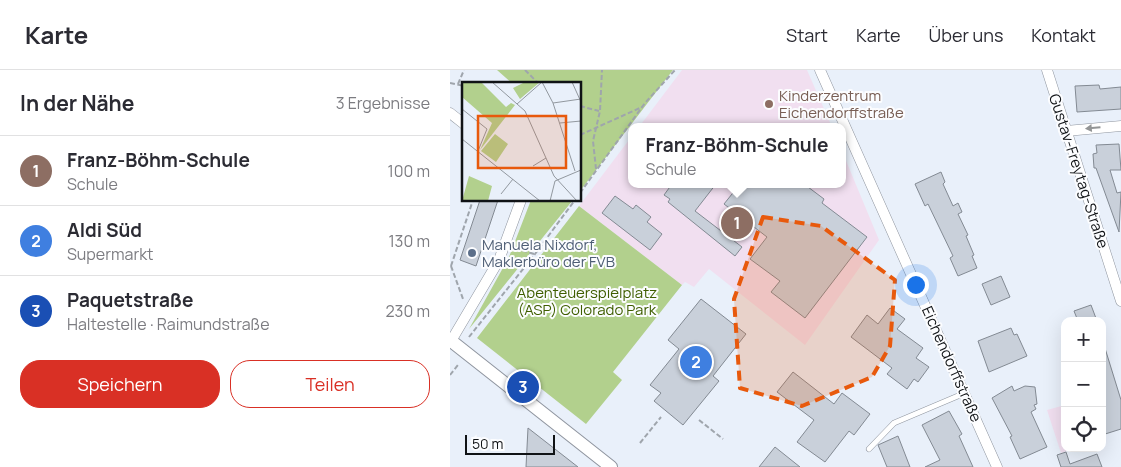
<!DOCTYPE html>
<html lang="de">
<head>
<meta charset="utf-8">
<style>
  :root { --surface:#fff; --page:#f7f7f7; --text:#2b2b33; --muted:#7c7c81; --line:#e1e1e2; --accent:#d93025 }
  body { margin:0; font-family:Manrope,sans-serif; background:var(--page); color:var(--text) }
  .controls { position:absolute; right:15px; bottom:15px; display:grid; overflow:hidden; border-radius:10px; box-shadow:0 5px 20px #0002 }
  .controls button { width:45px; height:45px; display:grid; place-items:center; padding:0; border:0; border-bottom:1px solid var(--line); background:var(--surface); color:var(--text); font:25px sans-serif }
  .scale { position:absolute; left:15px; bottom:12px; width:90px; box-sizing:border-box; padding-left:5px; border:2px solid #101316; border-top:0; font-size:14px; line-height:18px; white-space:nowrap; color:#101316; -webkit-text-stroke:4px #fcfdff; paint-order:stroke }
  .you { position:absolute; left:465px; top:214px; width:18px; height:18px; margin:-12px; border:4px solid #fff; border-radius:50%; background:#1a73e8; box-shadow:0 0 0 8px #1a73e833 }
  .badge { display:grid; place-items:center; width:32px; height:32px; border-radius:50%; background:var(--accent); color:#fff; font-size:16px; font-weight:700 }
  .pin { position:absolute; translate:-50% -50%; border:2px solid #fff; box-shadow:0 1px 5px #0006 }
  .popup { position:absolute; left:178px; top:53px; width:218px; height:65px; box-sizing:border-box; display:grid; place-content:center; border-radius:10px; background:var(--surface); filter:drop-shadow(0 1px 4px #0005); font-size:16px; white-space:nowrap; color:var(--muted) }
  .popup b { font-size:19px; color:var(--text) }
  .popup::after { content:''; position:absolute; left:50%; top:100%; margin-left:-10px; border:10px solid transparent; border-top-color:var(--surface) }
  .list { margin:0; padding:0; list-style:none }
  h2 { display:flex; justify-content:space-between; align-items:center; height:65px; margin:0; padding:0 20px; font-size:21px }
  h2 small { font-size:16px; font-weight:400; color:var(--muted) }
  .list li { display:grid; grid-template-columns:32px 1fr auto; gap:15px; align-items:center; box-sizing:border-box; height:70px; padding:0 20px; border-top:1px solid var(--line) }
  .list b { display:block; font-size:19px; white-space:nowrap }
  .list p { margin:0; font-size:16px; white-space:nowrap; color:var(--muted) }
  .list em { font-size:16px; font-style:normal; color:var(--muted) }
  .actions { display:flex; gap:10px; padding:15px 20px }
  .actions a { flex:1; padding:11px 0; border:1px solid var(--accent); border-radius:20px; text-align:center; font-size:18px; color:var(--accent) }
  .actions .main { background:var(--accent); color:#fff }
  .icon { flex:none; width:28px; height:28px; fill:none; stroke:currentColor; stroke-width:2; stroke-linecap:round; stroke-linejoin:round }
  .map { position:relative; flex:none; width:671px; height:397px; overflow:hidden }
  header { display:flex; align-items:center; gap:30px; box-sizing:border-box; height:70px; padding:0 25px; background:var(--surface); border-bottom:1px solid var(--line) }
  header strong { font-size:24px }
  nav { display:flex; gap:28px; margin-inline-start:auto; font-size:18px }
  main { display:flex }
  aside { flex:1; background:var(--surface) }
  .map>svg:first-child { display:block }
</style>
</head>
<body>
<header>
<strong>Karte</strong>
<nav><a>Start</a><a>Karte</a><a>Über uns</a><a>Kontakt</a></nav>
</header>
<main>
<aside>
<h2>In der Nähe<small>3 Ergebnisse</small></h2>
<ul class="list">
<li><span class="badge" style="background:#8d6e63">1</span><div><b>Franz-Böhm-Schule</b><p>Schule</p></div><em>100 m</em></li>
<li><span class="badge" style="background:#3f7fe0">2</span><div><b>Aldi Süd</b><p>Supermarkt</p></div><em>130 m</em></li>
<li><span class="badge" style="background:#1a4fb4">3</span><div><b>Paquetstraße</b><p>Haltestelle · Raimundstraße</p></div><em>230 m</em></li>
</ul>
<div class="actions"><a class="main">Speichern</a><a>Teilen</a></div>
</aside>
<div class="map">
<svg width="671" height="397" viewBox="0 0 671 397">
  <rect width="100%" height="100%" fill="#e9f0fa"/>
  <!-- education -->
  <g fill="#f1dff0">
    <polygon points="232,0 357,0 382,57 189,57"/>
    <polygon points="182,66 182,114 392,114 392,81 429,170 355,275 259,199 244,217 235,212 232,215 129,136"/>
    <polygon points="615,335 615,378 626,378 611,383 597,340"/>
  </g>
  <!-- green -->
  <g fill="#b2d08d">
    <polygon points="47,0 223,0 130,121 130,14 63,14"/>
    <polygon points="81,130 123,130 19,259 59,187"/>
    <polygon points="129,136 232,215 163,302 172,310 136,354 27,268"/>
  </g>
  <!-- building -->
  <g fill="#c9d0da" stroke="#838a93">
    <polygon points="649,15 650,19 671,17 671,39 627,42 625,16"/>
    <polygon points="669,74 671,100 660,100 667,123 671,122 669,162 646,98 644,98 643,84 647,83 646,75"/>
    <polygon points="491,102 495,112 493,114 503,136 508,133 512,142 508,144 518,165 516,166 524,185 522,186 527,198 508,206 500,188 503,186 478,134 475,136 465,114"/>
    <polygon points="222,114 266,114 245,141 292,177 285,186 218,132 220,129 214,125"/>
    <polygon points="290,114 354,114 374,129 372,133 417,167 355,248 321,222 330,211 300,189 317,167 274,134"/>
    <polygon points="165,126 183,139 186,135 201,147 197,152 212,164 200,180 152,143"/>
    <polygon points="30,130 48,130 26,196 10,190"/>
    <polygon points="551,206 560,227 541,235 532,214"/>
    <polygon points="251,229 296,264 263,306 269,311 233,355 204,331 211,323 200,315 229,279 218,270"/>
    <polygon points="641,235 647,251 628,251 624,241"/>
    <polygon points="440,238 455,249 447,259 473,278 466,288 479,297 468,312 464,309 457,319 437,304 442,298 401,267 417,245 428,254"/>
    <polygon points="561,258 564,265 567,264 577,286 539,302 528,271"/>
    <polygon points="652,275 654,275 671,330 671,359 652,365"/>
    <polygon points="343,302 384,334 392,323 420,344 404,365 399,361 375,392 347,372 364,350 327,322"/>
    <polygon points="562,316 564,321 575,316 585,317 587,334 584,335 586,339 581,342 597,377 570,389 560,367 562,366 542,328"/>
    <polygon points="499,341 512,364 509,366 523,397 475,397 490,390 472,355"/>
    <polygon points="78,358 128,397 76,397"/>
    <polygon points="448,366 460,397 437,397 428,375"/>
    <polygon points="325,377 350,397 309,397"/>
    <polygon points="616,382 620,394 647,384 652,397 611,397 607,385"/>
  </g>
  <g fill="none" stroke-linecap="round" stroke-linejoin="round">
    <defs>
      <polyline id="service" points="419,379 444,353 515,323"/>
      <g id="minor">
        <polyline points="370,0 547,397"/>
        <polyline points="597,0 671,231"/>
        <polyline points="0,43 14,54"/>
        <polyline points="616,61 671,56"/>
        <polyline points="1,271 49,190 71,130"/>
      </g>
      <polyline id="tertiary" points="0,270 161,397"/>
    </defs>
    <!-- service casing -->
    <use href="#service" stroke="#8f959f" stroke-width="6"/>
    <!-- minor casing -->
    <use href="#minor" stroke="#8f959f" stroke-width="11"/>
    <!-- tertiary casing -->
    <use href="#tertiary" stroke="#8f959f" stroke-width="14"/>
    <!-- path -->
    <g stroke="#9fa5ac" stroke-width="2" stroke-dasharray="5 2.5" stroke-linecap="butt">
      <polyline points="75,0 89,14"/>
      <polyline points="0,13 14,16"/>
      <polyline points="8,14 14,0"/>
      <polyline points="130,36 149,41"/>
      <polyline points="130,65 192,37"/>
      <polyline points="146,99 143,71 150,41 152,0"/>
      <polyline points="130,123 195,33 225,0"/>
      <polyline points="65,178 84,184"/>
      <polyline points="1,196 23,130"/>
      <polyline points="1,196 13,229"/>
      <polyline points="19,267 85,184 125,130"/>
      <polyline points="0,305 8,295"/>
      <polyline points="249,350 273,369"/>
      <polyline points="190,373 211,347"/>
    </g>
    <!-- service -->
    <use href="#service" stroke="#fff" stroke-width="5"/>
    <!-- minor -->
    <use href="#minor" stroke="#fff" stroke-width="10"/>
    <!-- tertiary -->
    <use href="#tertiary" stroke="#fff" stroke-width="12"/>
  </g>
  <!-- one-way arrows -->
  <defs><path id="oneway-solid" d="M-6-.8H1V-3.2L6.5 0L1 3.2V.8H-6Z" transform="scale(1.25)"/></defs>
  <use fill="#939596" href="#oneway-solid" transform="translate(643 58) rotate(175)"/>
  <!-- marked area -->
  <path fill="#e8590c" fill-opacity="0.2" stroke="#e8590c" stroke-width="4" stroke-dasharray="10 6" stroke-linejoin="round" d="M 313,147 L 371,156 L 445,210 L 440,276 L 422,307 L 352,336 L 290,318 L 284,229 Z"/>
  <!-- markers -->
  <circle fill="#8d6e63" stroke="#fcfdff" stroke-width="2" cx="319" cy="34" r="5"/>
  <circle fill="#5c6f8a" stroke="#fcfdff" stroke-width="2" cx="22" cy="183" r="5"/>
  <g text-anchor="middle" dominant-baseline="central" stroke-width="4" stroke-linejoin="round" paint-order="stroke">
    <!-- education labels -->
    <g font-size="15" fill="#785e54" stroke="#fcfdff" text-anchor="start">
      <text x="329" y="25">Kinderzentrum<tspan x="329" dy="17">Eichendorffstraße</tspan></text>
    </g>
    <!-- street labels -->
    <g font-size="15" fill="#101316" stroke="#fcfdff">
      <text transform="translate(629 101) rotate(72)">Gustav-Freytag-Straße</text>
      <text transform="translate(502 294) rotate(66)">Eichendorffstraße</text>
    </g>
    <!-- service labels -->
    <g font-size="15" fill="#4e5e75" stroke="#fcfdff" text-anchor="start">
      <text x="32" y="174">Manuela Nixdorf,<tspan x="32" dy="17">Maklerbüro der FVB</tspan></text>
    </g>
    <!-- park labels -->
    <g font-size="15" fill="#3f5e00" stroke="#fcfdff">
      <text x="137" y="222">Abenteuerspielplatz<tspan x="137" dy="17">(ASP) Colorado Park</tspan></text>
    </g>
  </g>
  <!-- overview -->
  <g transform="translate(12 12)">
    <rect width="119" height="119" fill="#e9f0fa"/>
    <path d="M 0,0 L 19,0 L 44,25 L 49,21 L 53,23 L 18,68 L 30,41 L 0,15 ZM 63,0 L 78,0 L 58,17 L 51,6 ZM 33,52 L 46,62 L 34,80 L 19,69 ZM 7,94 L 30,104 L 26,119 L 0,119 Z" fill="#b2d08d"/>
    <path fill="none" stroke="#92989f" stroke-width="1" d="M 30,0 L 63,29 L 92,94 L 115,119M 80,0 L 91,21 L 113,89M 110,0 L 119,20M 91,21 L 119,17M 55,22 L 80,0M 0,27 L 25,47 L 16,69M 98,41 L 119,39M 0,57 L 78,119M 71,84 L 84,76M 39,112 L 51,97M 88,119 L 93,99 L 119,88"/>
    <path fill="#e8590c" fill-opacity="0.15" stroke="#e8590c" stroke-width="2.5" d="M 16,34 L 104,34 L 104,86 L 16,86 Z"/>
    <rect width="119" height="119" fill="none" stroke="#101316" stroke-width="2.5"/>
  </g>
</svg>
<div class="controls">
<button>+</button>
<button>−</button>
<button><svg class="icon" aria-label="locate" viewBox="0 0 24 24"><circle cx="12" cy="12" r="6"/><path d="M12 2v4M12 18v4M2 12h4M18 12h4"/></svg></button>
</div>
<div class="scale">50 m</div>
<div class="you"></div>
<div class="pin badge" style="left:287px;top:153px;background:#8d6e63">1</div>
<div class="popup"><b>Franz-Böhm-Schule</b>Schule</div>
<div class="pin badge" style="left:246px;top:292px;background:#3f7fe0">2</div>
<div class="pin badge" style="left:73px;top:317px;background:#1a4fb4">3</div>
</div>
</main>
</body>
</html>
